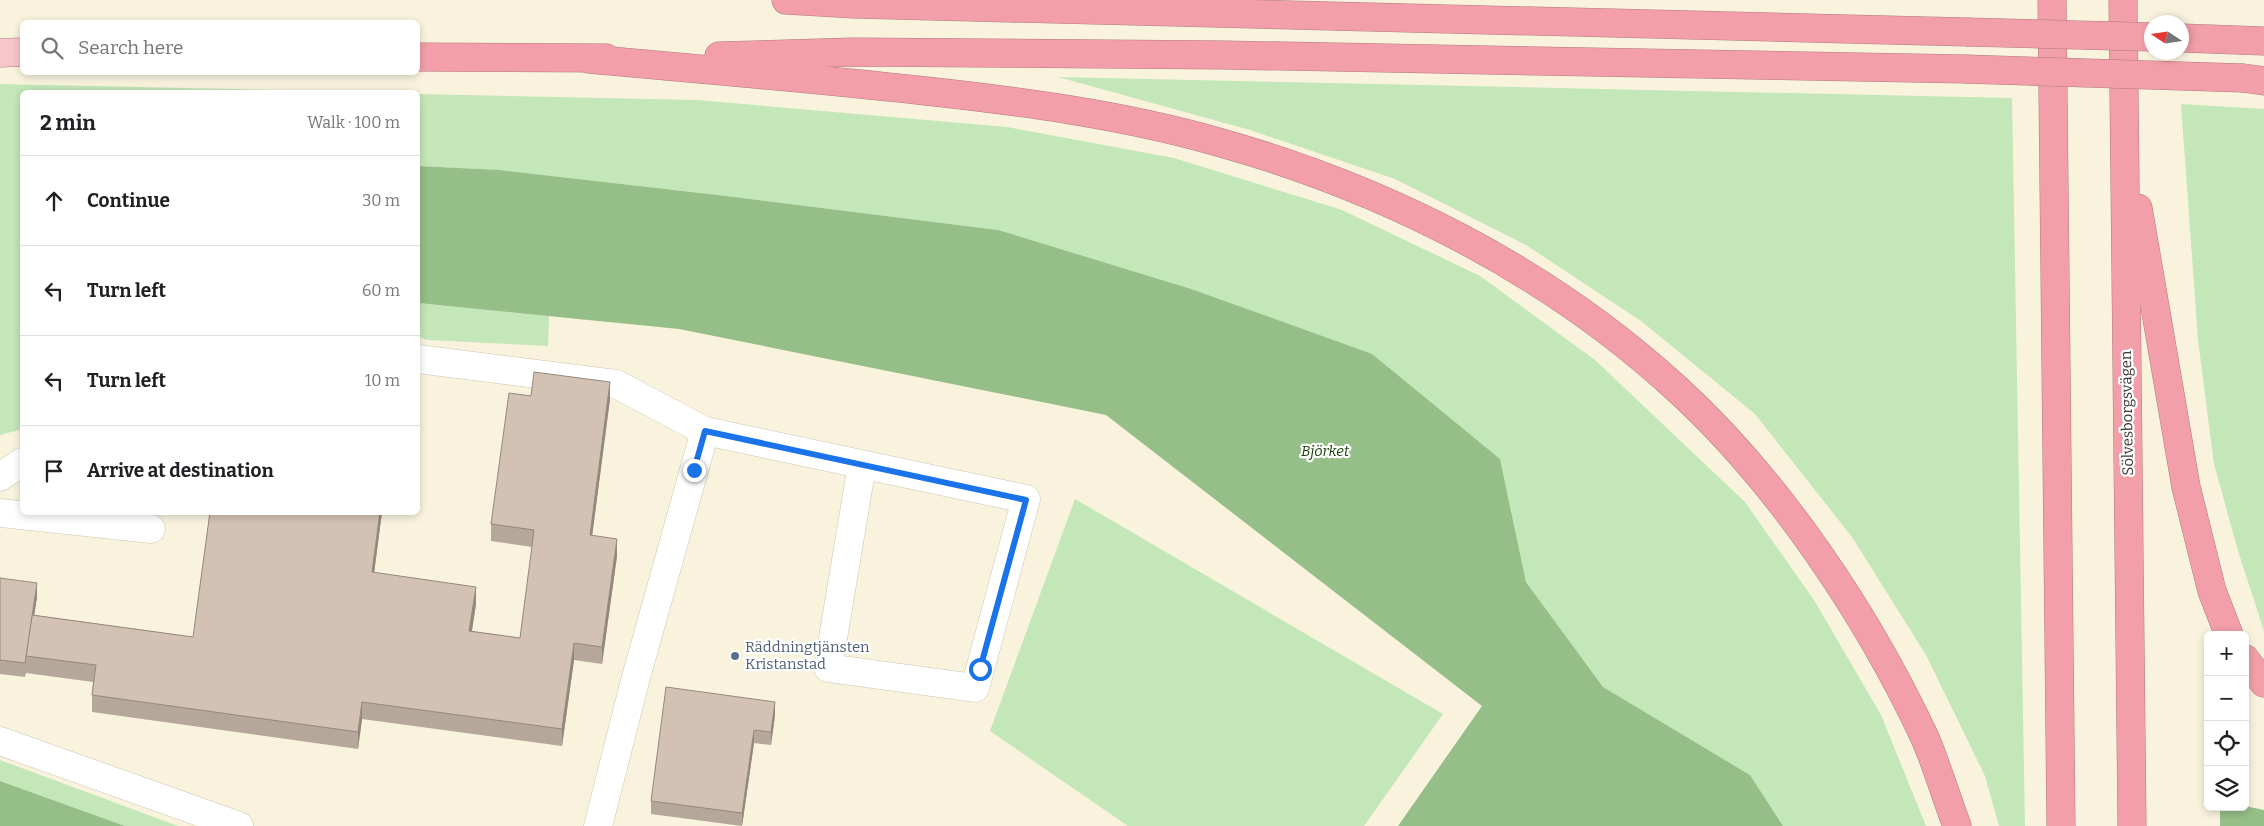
<!DOCTYPE html>
<html lang="en">
<head>
<meta charset="utf-8">
<style>
  :root { --surface:#fff; --page:#f2f2f2; --text:#202124; --muted:#757577; --line:#e0e0e0 }
  body { margin:0; font-family:Bitter,serif; background:var(--page); color:var(--text) }
  .controls { position:absolute; right:15px; bottom:15px; display:grid; overflow:hidden; border-radius:8px; box-shadow:0 2px 8px #0003 }
  .controls button { width:45px; height:45px; display:grid; place-items:center; padding:0; border:0; border-bottom:1px solid var(--line); background:var(--surface); color:var(--text); font:25px sans-serif }
  .compass { position:absolute; left:2144px; top:15px; width:45px; height:45px; border-radius:50%; background:var(--surface); box-shadow:0 2px 8px #0003; rotate:282deg }
  .stop { position:absolute; width:15px; height:15px; margin:-11px; border:4px solid #1a73e8; border-radius:50%; background:#fff }
  .stop.end { background:#1a73e8; border-color:#fff; box-shadow:0 1px 5px #0008 }
  .list { margin:0; padding:0; list-style:none }
  h2 { display:flex; justify-content:space-between; align-items:center; height:65px; margin:0; padding:0 20px; font-size:21px }
  h2 small { font-size:16px; font-weight:400; color:var(--muted) }
  .list li { display:grid; grid-template-columns:32px 1fr auto; gap:15px; align-items:center; box-sizing:border-box; height:90px; padding:0 20px; border-top:1px solid var(--line) }
  .list b { display:block; font-size:19px; white-space:nowrap }
  .list em { font-size:16px; font-style:normal; color:var(--muted) }
  .icon { flex:none; width:28px; height:28px; fill:none; stroke:currentColor; stroke-width:2; stroke-linecap:round; stroke-linejoin:round }
  .map { position:relative; flex:none; width:2264px; height:826px; overflow:hidden }
  .search { position:absolute; background:var(--surface); box-shadow:0 2px 8px #0003; left:20px; top:20px; width:400px; height:55px; display:flex; align-items:center; gap:12px; box-sizing:border-box; padding:0 18px; border-radius:8px; color:var(--muted); font-size:19px }
  .panel { position:absolute; background:var(--surface); box-shadow:0 2px 8px #0003; left:20px; top:90px; width:400px; height:425px; border-radius:8px }
  .map>svg:first-child { display:block }
</style>
</head>
<body>
<div class="map">
<svg width="2264" height="826" viewBox="0 0 2264 826">
  <rect width="100%" height="100%" fill="#f9f3de"/>
  <!-- green -->
  <g fill="#c3e7b8">
    <polygon points="1058,77 2012,98 2025,826 1999,826 1985,776 1926,655 1852,537 1755,414 1641,321 1526,245 1395,179 1250,130"/>
    <polygon points="0,84 367,92 22,92 22,429 0,435"/>
    <polygon points="418,94 697,100 1007,127 1174,158 1342,210 1480,276 1595,360 1745,502 1814,600 1881,715 1926,826 1783,826 1750,775 1603,687 1526,582 1500,459 998,230 735,197 500,170 418,166"/>
    <polygon points="2181,104 2264,109 2264,631 2238,551 2214,464 2198,340"/>
    <polygon points="418,303 549,316 548,346 428,340 418,337"/>
    <polygon points="1075,499 1443,714 1364,826 1128,826 990,731"/>
    <polygon points="0,760 178,826 125,826 0,781"/>
  </g>
  <!-- forest -->
  <g fill="#95be88">
    <polygon points="418,166 500,170 735,197 998,230 1191,289 1372,354 1500,459 1526,582 1603,687 1750,775 1783,826 1398,826 1482,706 1106,415 679,329 418,303"/>
    <polygon points="0,781 125,826 0,826"/>
    <polygon points="2245,806 2264,810 2264,826 2220,826 2220,807"/>
  </g>
  <g fill="none" stroke-linecap="round" stroke-linejoin="round">
    <defs>
      <g id="minor">
        <polyline points="418,359 616,384 705,431 635,681 598,826"/>
        <polyline points="705,431 1026,499 975,688 828,668 862,465"/>
        <polyline points="0,477 22,462"/>
        <polyline points="0,513 151,529"/>
        <polyline points="0,741 239,826"/>
      </g>
      <polyline id="major" points="0,53 22,52"/>
      <g id="highway">
        <polyline points="786,0 854,4 1967,32"/>
        <polyline points="2052,0 2061,826"/>
        <polyline points="2123,0 2132,826"/>
        <polyline points="2182,38 2264,41"/>
        <polyline points="719,56 852,52 1224,55 1965,69"/>
        <polyline points="418,57 606,58"/>
        <path d="M 589,59 C 698,69 808,78 917,90 C 1018,101 1120,114 1218,142 C 1386,189 1547,270 1676,388 C 1778,481 1867,614 1925,738 C 1937,766 1946,797 1957,826"/>
        <polyline points="2243,78 2264,81"/>
        <polyline points="2138,208 2186,487 2212,591 2229,635"/>
        <polyline points="2245,659 2264,683"/>
      </g>
    </defs>
    <!-- minor casing -->
    <use href="#minor" stroke="#cbc5b1" stroke-width="29"/>
    <!-- major casing -->
    <use href="#major" stroke="#b17a7f" stroke-width="29"/>
    <!-- highway casing -->
    <use href="#highway" stroke="#b17a7f" stroke-width="29"/>
    <!-- minor -->
    <use href="#minor" stroke="#fff" stroke-width="28"/>
    <!-- major -->
    <use href="#major" stroke="#f7c5cc" stroke-width="28"/>
    <!-- highway -->
    <use href="#highway" stroke="#f29faa" stroke-width="28"/>
    <defs>
      <g id="highway-bridge">
        <polyline points="1967,32 2152,37"/>
        <polyline points="1965,69 2243,78"/>
      </g>
    </defs>
    <!-- highway-bridge casing -->
    <use href="#highway-bridge" stroke="#b17a7f" stroke-width="29" stroke-linecap="butt"/>
    <!-- highway-bridge -->
    <use href="#highway-bridge" stroke="#f29faa" stroke-width="28"/>
  </g>
  <!-- wall -->
  <g fill="#b5a79a">
    <polygon points="531,396 610,399 592,536 617,556 602,664 574,660 562,746 362,719 358,749 92,712 92,695 93,682 26,673 25,677 0,674 0,578 37,597 34,615 193,637 210,512 382,512 374,573 476,604 472,631 520,638 532,547 491,541 491,524"/>
    <polygon points="666,687 775,715 771,745 754,743 742,826 651,814 651,801"/>
  </g>
  <!-- shaded-wall -->
  <g fill="#94887d">
    <polygon points="610,382 610,399 590,552 590,535"/>
    <polygon points="380,512 382,512 372,589 372,572"/>
    <polygon points="617,539 617,556 602,664 602,647"/>
    <polygon points="37,583 37,597 28,656 27,656"/>
    <polygon points="476,587 476,604 469,648 469,631"/>
    <polygon points="574,643 574,660 562,746 562,729"/>
    <polygon points="362,702 362,719 358,749 358,732"/>
    <polygon points="775,702 775,715 771,745 771,732"/>
    <polygon points="754,730 754,743 742,826 742,813"/>
  </g>
  <!-- building -->
  <g fill="#d3c2b3" stroke="#94887d">
    <polygon points="534,372 610,382 590,535 617,539 602,647 574,643 562,729 362,702 358,732 92,695 96,665 26,656 32,615 193,637 210,512 380,512 372,572 476,587 469,631 520,638 534,530 491,524 509,393 531,396"/>
    <polygon points="0,578 37,583 26,656 25,663 0,660"/>
    <polygon points="666,687 775,702 771,732 754,730 742,813 651,801"/>
  </g>
  <g fill="none" stroke-linecap="round" stroke-linejoin="round">
    <!-- route -->
    <polyline stroke="#1a73e8" stroke-width="6" points="694,470 705,431 1026,500 980,669"/>
  </g>
  <!-- markers -->
  <circle fill="#5c6f8a" stroke="#fff" stroke-width="2" cx="735" cy="656" r="5"/>
  <g text-anchor="middle" dominant-baseline="central" stroke-width="4.5" stroke-linejoin="round" paint-order="stroke">
    <!-- street labels -->
    <g font-size="15" fill="#39362e" stroke="#fff">
      <text transform="translate(2127 413) rotate(-91)">Sölvesborgsvägen</text>
    </g>
    <!-- park labels -->
    <g font-size="15" font-style="italic" fill="#163e05" stroke="#fff">
      <text x="1325" y="451">Björket</text>
    </g>
    <!-- service labels -->
    <g font-size="15" fill="#4e5e75" stroke="#fff" text-anchor="start">
      <text x="745" y="647">Räddningtjänsten<tspan x="745" dy="17">Kristanstad</tspan></text>
    </g>
  </g>
</svg>
<div class="controls">
<button>+</button>
<button>−</button>
<button><svg class="icon" aria-label="locate" viewBox="0 0 24 24"><circle cx="12" cy="12" r="6"/><path d="M12 2v4M12 18v4M2 12h4M18 12h4"/></svg></button>
<button><svg class="icon" aria-label="layers" viewBox="0 0 24 24"><path d="M12 4l9 5-9 5-9-5zM3 14l9 5 9-5"/></svg></button>
</div>
<svg class="compass" viewBox="-18 -18 36 36"><path d="M0-13l5 13h-10z" fill="#e53935"/><path d="M0 13l5-13h-10z" fill="#757577"/></svg>
<div class="stop" style="left:980px;top:669px"></div>
<div class="stop end" style="left:694px;top:470px"></div>
<div class="search"><svg class="icon" aria-label="search" viewBox="0 0 24 24"><circle cx="10" cy="10" r="6"/><path d="M15 15l6 6"/></svg>Search here</div>
<section class="panel">
<h2>2 min<small>Walk · 100 m</small></h2>
<ul class="list">
<li><svg class="icon" aria-label="ahead" viewBox="0 0 24 24"><path d="M12 20V5M6 11l6-6 6 6"/></svg><div><b>Continue</b></div><em>30 m</em></li>
<li><svg class="icon" aria-label="left" viewBox="0 0 24 24"><path d="M17 20v-9H6M10 6l-5 5 5 5"/></svg><div><b>Turn left</b></div><em>60 m</em></li>
<li><svg class="icon" aria-label="left" viewBox="0 0 24 24"><path d="M17 20v-9H6M10 6l-5 5 5 5"/></svg><div><b>Turn left</b></div><em>10 m</em></li>
<li><svg class="icon" aria-label="arrive" viewBox="0 0 24 24"><path d="M6 21V4h12l-3 4 3 4H6"/></svg><div><b>Arrive at destination</b></div></li>
</ul>
</section>
</div>
</body>
</html>
